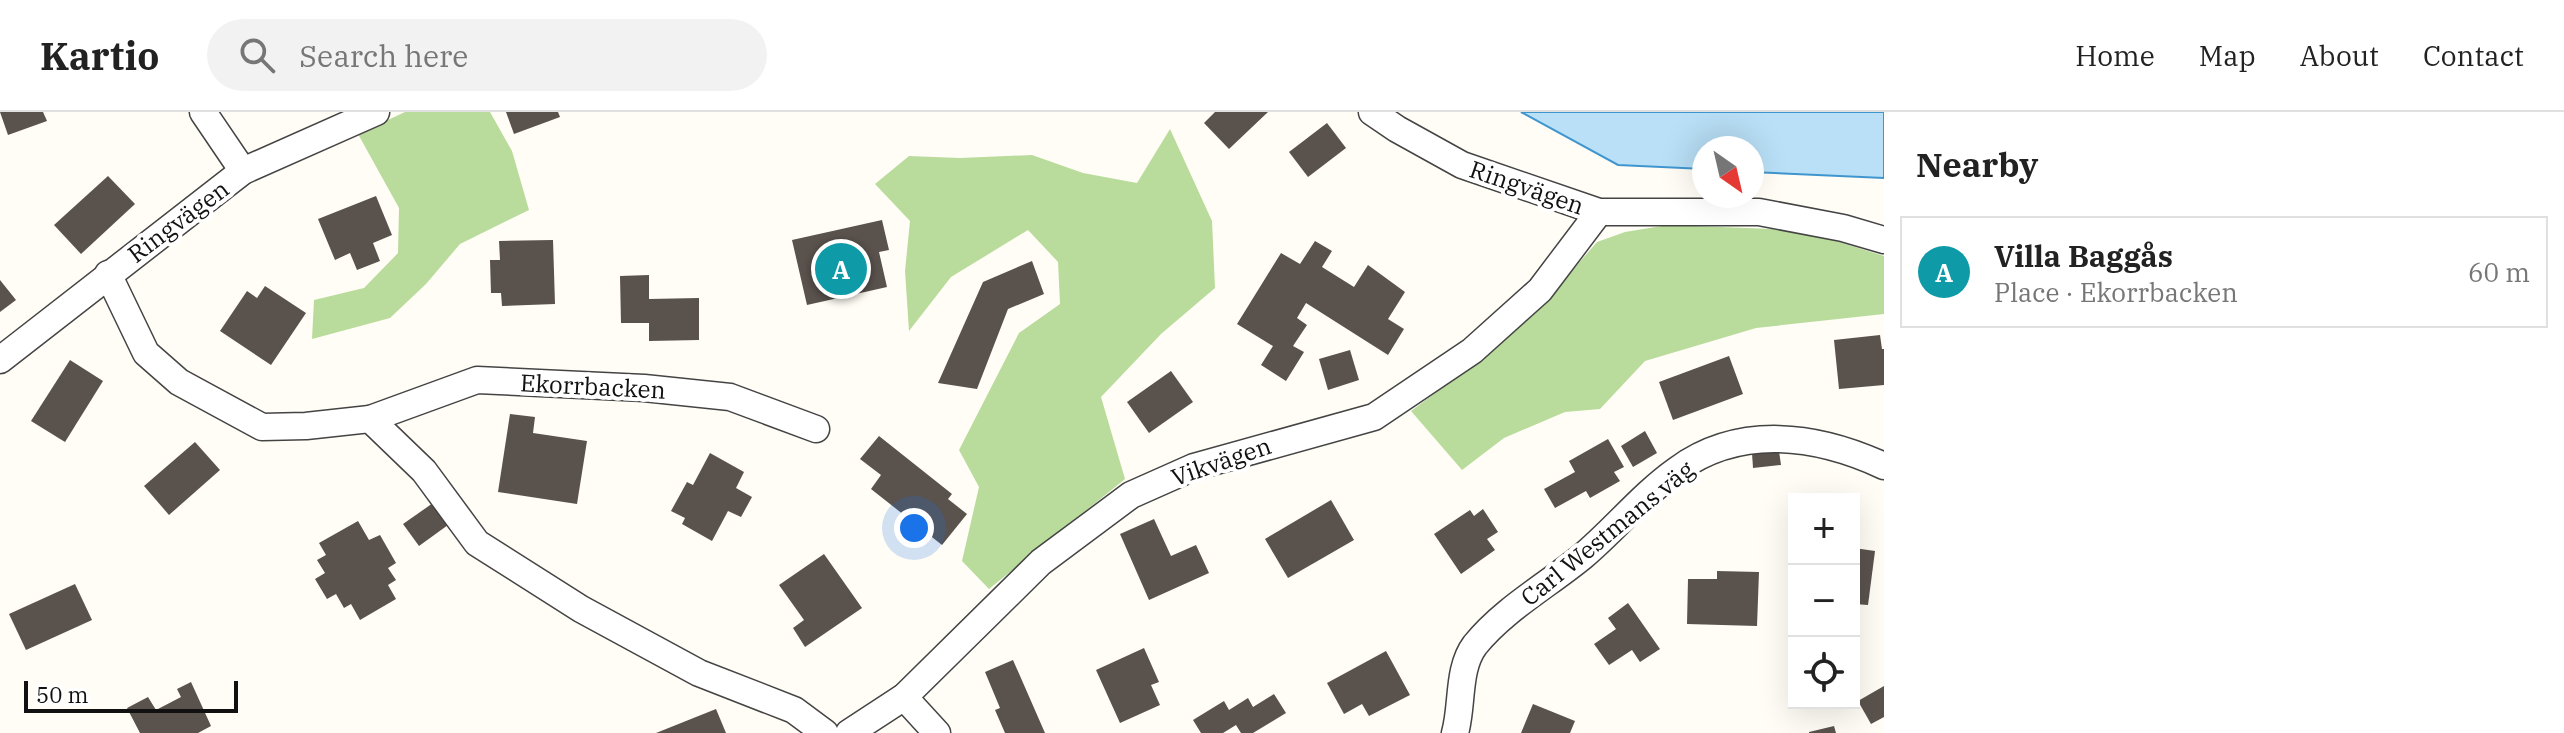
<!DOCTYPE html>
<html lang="en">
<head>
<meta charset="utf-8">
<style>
  :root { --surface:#fff; --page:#f2f2f2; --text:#222; --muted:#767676; --line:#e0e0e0; --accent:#1a73e8 }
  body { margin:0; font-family:"IBM Plex Serif",serif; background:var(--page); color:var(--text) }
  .controls { position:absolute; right:24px; bottom:24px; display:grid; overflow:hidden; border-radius:0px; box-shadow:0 8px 32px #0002 }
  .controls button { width:72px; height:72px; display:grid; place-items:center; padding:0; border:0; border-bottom:2px solid var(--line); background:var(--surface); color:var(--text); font:40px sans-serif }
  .compass { position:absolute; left:1692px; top:24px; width:72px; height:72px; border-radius:50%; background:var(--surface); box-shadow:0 8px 32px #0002; rotate:146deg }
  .scale { position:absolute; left:24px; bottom:20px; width:214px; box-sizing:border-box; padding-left:8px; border:4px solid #111; border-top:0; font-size:22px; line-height:28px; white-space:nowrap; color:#111; -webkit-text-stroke:6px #fff; paint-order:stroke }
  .you { position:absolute; left:914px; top:416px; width:28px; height:28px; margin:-20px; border:6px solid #fff; border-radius:50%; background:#1a73e8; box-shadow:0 0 0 12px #1a73e833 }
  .badge { display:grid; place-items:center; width:52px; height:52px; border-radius:50%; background:var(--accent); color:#fff; font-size:26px; font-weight:700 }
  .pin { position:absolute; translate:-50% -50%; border:4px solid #fff; box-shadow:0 2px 8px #0006 }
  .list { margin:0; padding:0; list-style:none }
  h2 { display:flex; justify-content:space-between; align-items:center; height:104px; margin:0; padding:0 32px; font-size:34px }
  h2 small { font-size:26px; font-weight:400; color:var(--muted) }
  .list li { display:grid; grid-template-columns:52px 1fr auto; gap:24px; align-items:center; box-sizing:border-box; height:112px; margin:0 16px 16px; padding:0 16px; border:2px solid var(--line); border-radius:0px }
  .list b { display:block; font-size:30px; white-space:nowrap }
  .list p { margin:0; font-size:26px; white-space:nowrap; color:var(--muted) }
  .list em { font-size:26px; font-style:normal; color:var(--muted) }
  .icon { flex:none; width:44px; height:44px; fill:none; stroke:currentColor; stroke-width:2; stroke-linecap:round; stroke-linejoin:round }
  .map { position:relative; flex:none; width:1884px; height:621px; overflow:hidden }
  header { display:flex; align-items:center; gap:48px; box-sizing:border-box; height:112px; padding:0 40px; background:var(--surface); border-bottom:2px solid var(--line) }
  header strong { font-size:38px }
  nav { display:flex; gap:44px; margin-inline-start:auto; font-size:28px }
  .search { width:560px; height:72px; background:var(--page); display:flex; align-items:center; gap:20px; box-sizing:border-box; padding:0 28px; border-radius:44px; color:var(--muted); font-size:30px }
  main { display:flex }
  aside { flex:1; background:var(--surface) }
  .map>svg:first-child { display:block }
</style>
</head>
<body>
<header>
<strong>Kartio</strong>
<div class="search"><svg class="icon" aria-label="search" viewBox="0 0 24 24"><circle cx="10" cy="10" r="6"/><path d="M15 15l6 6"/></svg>Search here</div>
<nav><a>Home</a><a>Map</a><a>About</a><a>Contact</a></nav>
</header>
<main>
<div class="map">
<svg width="1884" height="621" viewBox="0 0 1884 621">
  <rect width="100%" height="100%" fill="#fffdf5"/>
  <!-- forest -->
  <g fill="#b9dc9c">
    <polygon points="405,0 490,0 512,39 529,98 460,132 426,172 390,206 312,227 314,188 364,176 398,141 399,96 358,22"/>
    <polygon points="1170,17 1212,109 1215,176 1161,222 1101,285 1125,367 989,477 962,449 979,375 959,338 1019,221 1060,192 1058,150 1028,118 951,165 909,219 905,159 910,109 875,72 909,44 960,46 1032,43 1083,61 1137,71"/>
    <polygon points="1668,113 1772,117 1833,128 1884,144 1884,202 1756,216 1645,249 1600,297 1565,300 1504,326 1462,358 1411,299 1477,250 1544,191 1597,130 1625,120"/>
  </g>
  <!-- water -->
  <polygon fill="#b9e0f7" stroke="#3f96cf" stroke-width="2" points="1521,0 1884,0 1884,66 1752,60 1752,36 1704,36 1704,57 1618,53"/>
  <!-- building -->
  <g fill="#5a524d">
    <polygon points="0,0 43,0 47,9 8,23"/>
    <polygon points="506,0 558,0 560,5 514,22"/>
    <polygon points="1215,0 1268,0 1229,37 1204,11"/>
    <polygon points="1327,11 1346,36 1308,65 1289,40"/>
    <polygon points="108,64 135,92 81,142 54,113"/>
    <polygon points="376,84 392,123 373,131 380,149 357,158 350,141 335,148 318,107"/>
    <polygon points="882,108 889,138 879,140 887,175 807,193 792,128"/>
    <polygon points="553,128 555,192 502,194 501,181 491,181 490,148 500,148 499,129"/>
    <polygon points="1315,129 1332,139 1322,155 1354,175 1368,153 1405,180 1388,207 1404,217 1388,243 1306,191 1297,206 1307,213 1293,234 1304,240 1286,269 1261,253 1273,234 1237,212 1281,141 1300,152"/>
    <polygon points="1032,149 1044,182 1008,197 977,277 938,271 983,170"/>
    <polygon points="649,163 649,187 699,186 699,228 649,229 649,211 621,211 620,164"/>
    <polygon points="0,168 16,188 0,200"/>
    <polygon points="265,174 306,201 271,253 220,219 247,179 257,186"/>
    <polygon points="1880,223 1882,237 1884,237 1884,273 1839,277 1834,228"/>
    <polygon points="1350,238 1359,268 1328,278 1319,247"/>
    <polygon points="1729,244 1743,282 1673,308 1659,270"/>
    <polygon points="70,248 103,269 65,330 31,309"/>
    <polygon points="1171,259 1193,290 1149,321 1127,290"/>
    <polygon points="510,302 535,305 533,321 587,329 577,392 498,380"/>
    <polygon points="1645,319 1657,341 1633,355 1621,334"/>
    <polygon points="879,324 952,382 948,387 967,402 942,433 871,377 881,363 860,347"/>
    <polygon points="1608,327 1624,355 1614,360 1620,369 1590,386 1586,379 1555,396 1544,377 1575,360 1569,349"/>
    <polygon points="195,330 220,358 169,403 144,374"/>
    <polygon points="1779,339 1781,353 1753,356 1752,341"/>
    <polygon points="710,341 744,360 736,376 752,385 741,405 728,399 712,429 682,412 685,406 671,399 687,370 693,373"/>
    <polygon points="1331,388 1354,428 1288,466 1265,427"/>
    <polygon points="433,391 448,413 419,434 403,412"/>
    <polygon points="1483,397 1498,420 1487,427 1495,438 1461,462 1434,422 1470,398 1474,404"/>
    <polygon points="1154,407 1171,444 1196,433 1209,461 1149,488 1120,422"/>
    <polygon points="358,409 369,428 380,423 396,451 388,456 396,468 388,473 396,487 360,508 351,492 344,496 336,482 327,487 315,467 325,461 317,448 326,443 319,431"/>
    <polygon points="1854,436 1875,439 1868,493 1854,492"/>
    <polygon points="824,442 862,496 805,535 793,516 804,508 779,473"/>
    <polygon points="1717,459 1759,460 1757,514 1687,512 1688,467 1717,467"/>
    <polygon points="75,472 92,508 26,538 9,502"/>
    <polygon points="1628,491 1660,537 1640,550 1632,538 1609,553 1594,532 1616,517 1608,506"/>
    <polygon points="1144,536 1159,570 1151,573 1160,593 1120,611 1096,558"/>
    <polygon points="1386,539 1410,583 1369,604 1362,592 1344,602 1327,571"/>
    <polygon points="1013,548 1045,621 1005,621 995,598 1000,596 985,560"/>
    <polygon points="191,570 211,614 198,621 140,621 127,596 148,585 156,598 181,585 177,577"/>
    <polygon points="1884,574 1884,605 1871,612 1858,589"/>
    <polygon points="1274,582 1286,601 1253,621 1241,621 1236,613 1223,621 1201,621 1193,608 1224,589 1229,598 1248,586 1253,595"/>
    <polygon points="1533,592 1575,609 1570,621 1521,621"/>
    <polygon points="716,597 726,621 656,621"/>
    <polygon points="1834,614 1836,621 1809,621 1809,620"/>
  </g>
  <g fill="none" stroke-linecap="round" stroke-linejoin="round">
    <defs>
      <g id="street">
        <polyline points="203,0 243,59"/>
        <polyline points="1372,0 1397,17 1462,53 1599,100 1759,100 1843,116 1884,128"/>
        <polyline points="108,162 146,241 179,270 262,315 306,314 370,307 424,359 477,431 581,497 699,561 794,598 825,621"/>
        <polyline points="0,248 243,59 376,0"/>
        <polyline points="370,307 477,268 644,276 730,285 816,317"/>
        <polyline points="904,585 937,621"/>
        <polyline points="849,621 904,585 1041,450 1131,383 1194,355 1374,305 1472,239 1540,178 1599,100"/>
        <path d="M 1455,621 C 1463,593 1457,557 1475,533 C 1504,497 1548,473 1583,444 C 1615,417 1643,382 1677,358 C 1740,312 1817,323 1884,354"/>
      </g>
    </defs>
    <!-- street casing -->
    <use href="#street" stroke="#444" stroke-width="29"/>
    <!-- street -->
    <use href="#street" stroke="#fff" stroke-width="26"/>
  </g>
  <g text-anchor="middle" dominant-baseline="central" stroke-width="8" stroke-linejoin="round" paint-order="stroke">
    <!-- street labels -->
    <g font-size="24" fill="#111" stroke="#fff">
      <text transform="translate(1527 75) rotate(19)">Ringvägen</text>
      <text transform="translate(178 109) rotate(-37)">Ringvägen</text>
      <text transform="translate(593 274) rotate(3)">Ekorrbacken</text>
      <text transform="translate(1221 349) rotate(-19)">Vikvägen</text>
      <text transform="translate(1607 421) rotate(-39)">Carl Westmans väg</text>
    </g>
  </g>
</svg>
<div class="controls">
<button>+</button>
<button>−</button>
<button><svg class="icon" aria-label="locate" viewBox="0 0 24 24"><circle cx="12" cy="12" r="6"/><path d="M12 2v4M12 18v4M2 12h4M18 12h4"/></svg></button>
</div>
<svg class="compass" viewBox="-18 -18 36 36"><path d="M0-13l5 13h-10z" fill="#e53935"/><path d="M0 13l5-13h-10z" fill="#767676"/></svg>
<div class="scale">50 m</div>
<div class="you"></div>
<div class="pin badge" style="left:841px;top:157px;background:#0f9aa8">A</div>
</div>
<aside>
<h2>Nearby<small></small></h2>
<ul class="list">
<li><span class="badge" style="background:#0f9aa8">A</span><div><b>Villa Baggås</b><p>Place · Ekorrbacken</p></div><em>60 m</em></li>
</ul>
</aside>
</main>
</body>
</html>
